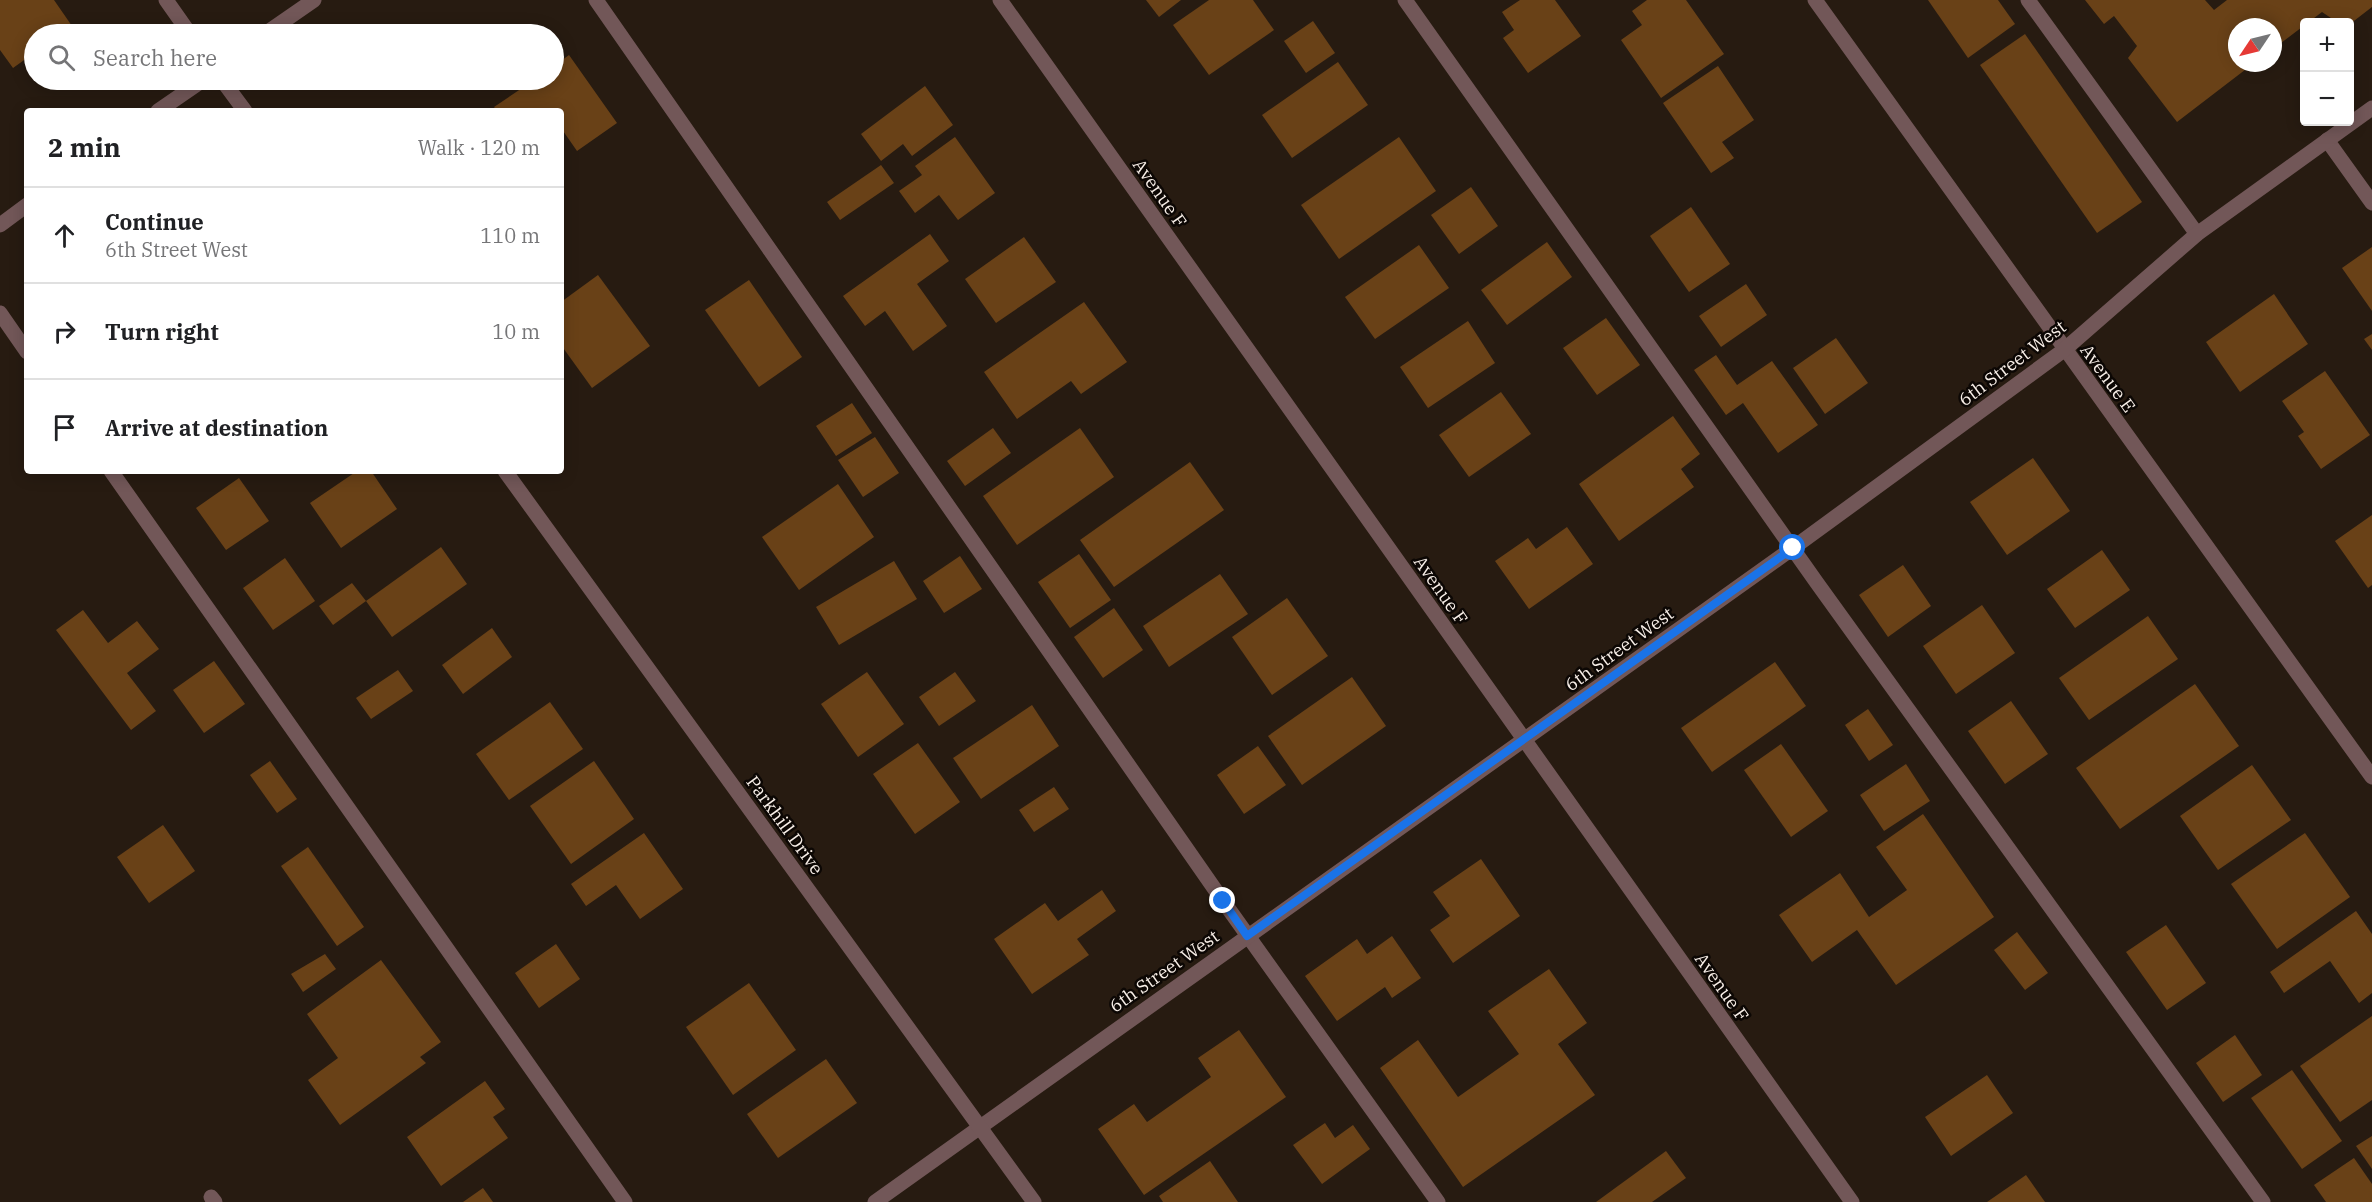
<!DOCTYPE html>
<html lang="en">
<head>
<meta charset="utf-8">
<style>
  :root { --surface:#fff; --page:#f2f2f2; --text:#202124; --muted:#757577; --line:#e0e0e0 }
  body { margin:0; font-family:"IBM Plex Serif",serif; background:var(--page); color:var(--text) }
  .controls { position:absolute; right:18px; top:18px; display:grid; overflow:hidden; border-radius:6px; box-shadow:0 3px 15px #0003 }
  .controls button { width:54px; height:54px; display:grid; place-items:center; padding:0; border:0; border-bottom:2px solid var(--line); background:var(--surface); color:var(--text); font:30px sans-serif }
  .compass { position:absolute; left:2228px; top:18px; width:54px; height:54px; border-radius:50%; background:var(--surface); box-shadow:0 3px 15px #0003; rotate:235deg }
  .stop { position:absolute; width:18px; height:18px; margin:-14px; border:4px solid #1a73e8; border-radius:50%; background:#fff }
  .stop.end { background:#1a73e8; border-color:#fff; box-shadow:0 2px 6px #0008 }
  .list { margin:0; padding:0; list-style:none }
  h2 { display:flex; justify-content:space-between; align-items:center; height:78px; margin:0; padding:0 24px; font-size:26px }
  h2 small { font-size:20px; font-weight:400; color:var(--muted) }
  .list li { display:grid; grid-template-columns:39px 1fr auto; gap:18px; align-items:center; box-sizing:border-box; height:96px; padding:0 24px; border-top:2px solid var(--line) }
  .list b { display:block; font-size:22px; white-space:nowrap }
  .list p { margin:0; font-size:20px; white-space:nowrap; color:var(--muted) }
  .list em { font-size:20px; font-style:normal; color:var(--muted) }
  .icon { flex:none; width:33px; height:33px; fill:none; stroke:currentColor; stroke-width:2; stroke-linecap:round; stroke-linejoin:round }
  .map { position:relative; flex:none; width:2372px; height:1202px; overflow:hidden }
  .search { position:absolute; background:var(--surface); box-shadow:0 3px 15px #0003; left:24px; top:24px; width:540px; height:66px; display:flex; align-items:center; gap:15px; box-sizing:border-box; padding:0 21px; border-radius:33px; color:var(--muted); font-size:22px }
  .panel { position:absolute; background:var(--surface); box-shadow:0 3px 15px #0003; left:24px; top:108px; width:540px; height:366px; border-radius:6px }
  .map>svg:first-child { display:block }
</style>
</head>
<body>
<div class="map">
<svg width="2372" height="1202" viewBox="0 0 2372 1202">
  <rect width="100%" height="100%" fill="#271b11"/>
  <!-- building -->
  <g fill="#694117">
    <polygon points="0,0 54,0 72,26 60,34 34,34 34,53 13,68 0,50"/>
    <polygon points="1146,0 1181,0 1159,17"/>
    <polygon points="1209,0 1253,0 1274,30 1209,75 1173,25"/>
    <polygon points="1520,0 1555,0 1581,36 1528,73 1503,38 1514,30 1502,12"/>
    <polygon points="1647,0 1686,0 1724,54 1661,98 1621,40 1642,25 1632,11"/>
    <polygon points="1928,0 1998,0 2015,24 1968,58"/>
    <polygon points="2085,0 2205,0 2214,10 2227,0 2372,0 2372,7 2350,24 2337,22 2322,12 2273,49 2273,27 2237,27 2237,63 2254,63 2177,122 2128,58 2137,46 2114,16 2104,24"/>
    <polygon points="1313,21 1335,53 1306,73 1284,41"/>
    <polygon points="2025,34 2142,202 2097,233 1980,65"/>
    <polygon points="569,55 617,123 577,151 561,128 561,111 497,111 494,107 534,80 554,80 554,66"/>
    <polygon points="1338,62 1368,105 1292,158 1262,115"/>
    <polygon points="1718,66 1754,120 1722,142 1734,158 1711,173 1663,103"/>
    <polygon points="925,86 953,125 912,156 903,144 881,161 861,134"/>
    <polygon points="955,137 995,193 958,220 939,195 915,213 899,191 922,175 915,166"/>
    <polygon points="1399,137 1436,191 1339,259 1301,205"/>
    <polygon points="881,165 894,183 840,220 827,202"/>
    <polygon points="1471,187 1498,226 1459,254 1431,215"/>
    <polygon points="1691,207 1730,264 1689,292 1650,236"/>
    <polygon points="930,234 949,261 917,284 947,326 913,351 885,311 865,326 843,296"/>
    <polygon points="1024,237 1056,282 996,323 965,279"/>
    <polygon points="1547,242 1572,277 1507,325 1481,290"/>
    <polygon points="1419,245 1449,288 1375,339 1345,297"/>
    <polygon points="2372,247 2372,311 2342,268"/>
    <polygon points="598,275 650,346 592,388 561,345 561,302"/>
    <polygon points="749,280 802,357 759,387 705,310"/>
    <polygon points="1746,284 1767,315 1721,347 1699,316"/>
    <polygon points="2274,294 2308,344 2240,392 2206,342"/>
    <polygon points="1084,302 1127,362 1081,394 1071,381 1017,419 984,372"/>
    <polygon points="1606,318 1640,365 1597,395 1563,348"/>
    <polygon points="1468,321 1495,363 1428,408 1400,367"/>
    <polygon points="2372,334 2372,350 2364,339"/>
    <polygon points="1836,338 1868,383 1825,414 1793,368"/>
    <polygon points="1716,355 1737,385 1772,361 1818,425 1778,453 1743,403 1726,415 1694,370"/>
    <polygon points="2325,371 2370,435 2321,469 2298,436 2304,432 2282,401"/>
    <polygon points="1501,392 1531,434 1469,477 1439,435"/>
    <polygon points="852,403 872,433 836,456 816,426"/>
    <polygon points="1673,416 1700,454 1681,469 1694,487 1619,541 1579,484"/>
    <polygon points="993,428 1011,453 965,486 947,461"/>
    <polygon points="1080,428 1114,477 1017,545 983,496"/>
    <polygon points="875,437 899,473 863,497 838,460"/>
    <polygon points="2033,458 2070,511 2007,555 1970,502"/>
    <polygon points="1190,462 1224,510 1114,587 1080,540"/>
    <polygon points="357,471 371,471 397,509 341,548 310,503"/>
    <polygon points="239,478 269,521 226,550 196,508"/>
    <polygon points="838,484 874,537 799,590 762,537"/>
    <polygon points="2372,515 2372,585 2368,588 2335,541"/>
    <polygon points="1567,527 1593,564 1529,609 1495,561 1528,538 1536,549"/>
    <polygon points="441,547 467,584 392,637 366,601"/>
    <polygon points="2102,550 2130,590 2075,628 2047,589"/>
    <polygon points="1079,554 1111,600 1070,628 1038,582"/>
    <polygon points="960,556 982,589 944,613 923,581"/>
    <polygon points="285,558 315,601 273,630 243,588"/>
    <polygon points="894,561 917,599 839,645 816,607"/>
    <polygon points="1903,565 1931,606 1888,637 1859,595"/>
    <polygon points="1220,574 1248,614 1169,667 1143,626"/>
    <polygon points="352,583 366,601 333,625 319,606"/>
    <polygon points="1287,598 1328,656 1272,695 1232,637"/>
    <polygon points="1982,605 2015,653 1956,694 1923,646"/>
    <polygon points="1114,608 1143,650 1103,678 1074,637"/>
    <polygon points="83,610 108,643 137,621 159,649 127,673 156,711 131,730 56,630"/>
    <polygon points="2148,616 2178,659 2089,720 2059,678"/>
    <polygon points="492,628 512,657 463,694 442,665"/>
    <polygon points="214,661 245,704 204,733 173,690"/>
    <polygon points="1775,662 1806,706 1712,772 1681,728"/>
    <polygon points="398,670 413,691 371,719 356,698"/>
    <polygon points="867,672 904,724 858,757 821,704"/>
    <polygon points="955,672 976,701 939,726 919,697"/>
    <polygon points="1352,677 1386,726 1302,785 1268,736"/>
    <polygon points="2195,684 2239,746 2120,829 2076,768"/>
    <polygon points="2011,701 2048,754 2005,784 1968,731"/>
    <polygon points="550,702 583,749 509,800 476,754"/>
    <polygon points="1032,705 1059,746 981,799 953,758"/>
    <polygon points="1868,709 1893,745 1869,761 1845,725"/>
    <polygon points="918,743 960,802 915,834 873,774"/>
    <polygon points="1781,744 1828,811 1791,837 1744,770"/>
    <polygon points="1258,746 1286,785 1244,814 1217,775"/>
    <polygon points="270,761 297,799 277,813 250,775"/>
    <polygon points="594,761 634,819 571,864 530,806"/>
    <polygon points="1906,764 1930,801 1884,831 1860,795"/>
    <polygon points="2252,765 2291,820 2218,870 2180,816"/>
    <polygon points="1054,787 1069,809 1034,832 1019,810"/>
    <polygon points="1923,814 1994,917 1896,985 1857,930 1812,962 1779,915 1840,873 1869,917 1907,890 1876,847"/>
    <polygon points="163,825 195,871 149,903 117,857"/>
    <polygon points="644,833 683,889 640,919 616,885 586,906 571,884"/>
    <polygon points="2305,833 2350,897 2277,949 2231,884"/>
    <polygon points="308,847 364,927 337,946 281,866"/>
    <polygon points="1481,859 1520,916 1453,963 1430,930 1450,916 1433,892"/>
    <polygon points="1102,890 1116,911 1077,939 1089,955 1032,994 994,939 1045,903 1058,921"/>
    <polygon points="2356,911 2372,934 2372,993 2359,1003 2330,961 2284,993 2270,972"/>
    <polygon points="2166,925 2206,983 2167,1010 2126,952"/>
    <polygon points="2017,932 2048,973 2025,990 1994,950"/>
    <polygon points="1392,936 1421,978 1392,998 1385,987 1337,1021 1305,976 1357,939 1367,954"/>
    <polygon points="556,944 580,979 539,1008 515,973"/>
    <polygon points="325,954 336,969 303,992 291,974"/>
    <polygon points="381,960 441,1042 420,1057 426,1063 340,1125 308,1080 338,1058 307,1014"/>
    <polygon points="1549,969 1587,1023 1558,1044 1595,1095 1463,1187 1380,1068 1418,1040 1458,1097 1519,1054 1488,1011"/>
    <polygon points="749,983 796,1050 733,1095 686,1027"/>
    <polygon points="2372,1016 2372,1100 2340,1122 2300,1066"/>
    <polygon points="1239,1030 1286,1097 1144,1195 1098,1129 1134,1104 1147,1122 1211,1077 1198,1058"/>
    <polygon points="2235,1035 2262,1075 2223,1102 2196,1063"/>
    <polygon points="826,1059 857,1103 778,1158 747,1114"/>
    <polygon points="2292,1070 2342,1141 2302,1169 2251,1098"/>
    <polygon points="1987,1075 2013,1113 1951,1156 1925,1117"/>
    <polygon points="485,1081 505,1109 493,1117 508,1138 441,1186 407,1137"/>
    <polygon points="1325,1123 1335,1138 1353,1125 1370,1149 1322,1184 1293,1145"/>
    <polygon points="2372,1136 2372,1169 2356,1146"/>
    <polygon points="1666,1151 1686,1178 1652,1202 1596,1202"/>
    <polygon points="2354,1158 2372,1184 2372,1202 2326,1202 2314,1185"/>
    <polygon points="1210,1161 1238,1202 1163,1202 1159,1196"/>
    <polygon points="2026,1175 2045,1202 1987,1202"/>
    <polygon points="483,1188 493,1202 463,1202"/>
  </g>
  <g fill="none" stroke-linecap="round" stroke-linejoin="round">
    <!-- service -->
    <g stroke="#725758" stroke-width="15">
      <polyline points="596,0 1223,901 1438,1202"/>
      <polyline points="1405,0 1817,583 2263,1202"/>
      <polyline points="2028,0 2197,234"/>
      <polyline points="2327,140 2372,203"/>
      <polyline points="0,313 27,352"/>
      <polyline points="111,471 625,1202"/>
    </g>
    <!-- minor -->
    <g stroke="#725758" stroke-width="15">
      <polyline points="166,0 190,34"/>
      <polyline points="1000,0 1852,1202"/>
      <polyline points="1815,0 2372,777"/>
      <polyline points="211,1197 215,1202"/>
      <polyline points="875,1202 1793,548 2064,350 2197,234 2372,108"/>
    </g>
    <!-- tertiary -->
    <g stroke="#725758" stroke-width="15">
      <polyline points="265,34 314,0"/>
      <polyline points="222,80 245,111"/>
      <polyline points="158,111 203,80"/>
      <polyline points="0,225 27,205"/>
      <polyline points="505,471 1034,1202"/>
    </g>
  </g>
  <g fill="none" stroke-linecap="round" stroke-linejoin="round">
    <!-- route -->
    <polyline stroke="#1a73e8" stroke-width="8" points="1223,901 1247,936 1793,548"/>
  </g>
  <g text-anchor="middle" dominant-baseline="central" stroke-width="5" stroke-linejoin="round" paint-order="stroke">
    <!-- street labels -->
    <g font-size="18" fill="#f8efe8" stroke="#0c0704">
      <text transform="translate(1160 193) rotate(55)">Avenue F</text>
      <text transform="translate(2012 363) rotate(-37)">6th Street West</text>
      <text transform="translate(2108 378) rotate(54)">Avenue E</text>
      <text transform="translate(1441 590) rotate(55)">Avenue F</text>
      <text transform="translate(1619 649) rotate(-36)">6th Street West</text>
      <text transform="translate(785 825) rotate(54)">Parkhill Drive</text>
      <text transform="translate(1164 971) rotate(-35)">6th Street West</text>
      <text transform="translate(1722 987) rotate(55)">Avenue F</text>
    </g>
  </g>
</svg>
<div class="controls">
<button>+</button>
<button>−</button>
</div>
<svg class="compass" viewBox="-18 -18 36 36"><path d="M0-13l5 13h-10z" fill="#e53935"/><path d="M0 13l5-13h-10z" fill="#757577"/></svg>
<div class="stop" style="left:1793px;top:548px"></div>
<div class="stop end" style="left:1223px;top:901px"></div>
<div class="search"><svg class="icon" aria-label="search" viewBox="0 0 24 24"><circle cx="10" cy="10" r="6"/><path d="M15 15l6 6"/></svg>Search here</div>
<section class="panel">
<h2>2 min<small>Walk · 120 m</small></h2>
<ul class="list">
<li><svg class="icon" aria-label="ahead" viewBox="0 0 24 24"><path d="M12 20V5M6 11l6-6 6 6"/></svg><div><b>Continue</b><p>6th Street West</p></div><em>110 m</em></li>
<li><svg class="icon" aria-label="right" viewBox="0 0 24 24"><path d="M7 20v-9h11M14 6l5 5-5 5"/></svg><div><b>Turn right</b></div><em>10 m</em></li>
<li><svg class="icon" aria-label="arrive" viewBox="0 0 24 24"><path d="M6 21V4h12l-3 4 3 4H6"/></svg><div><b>Arrive at destination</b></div></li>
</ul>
</section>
</div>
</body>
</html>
